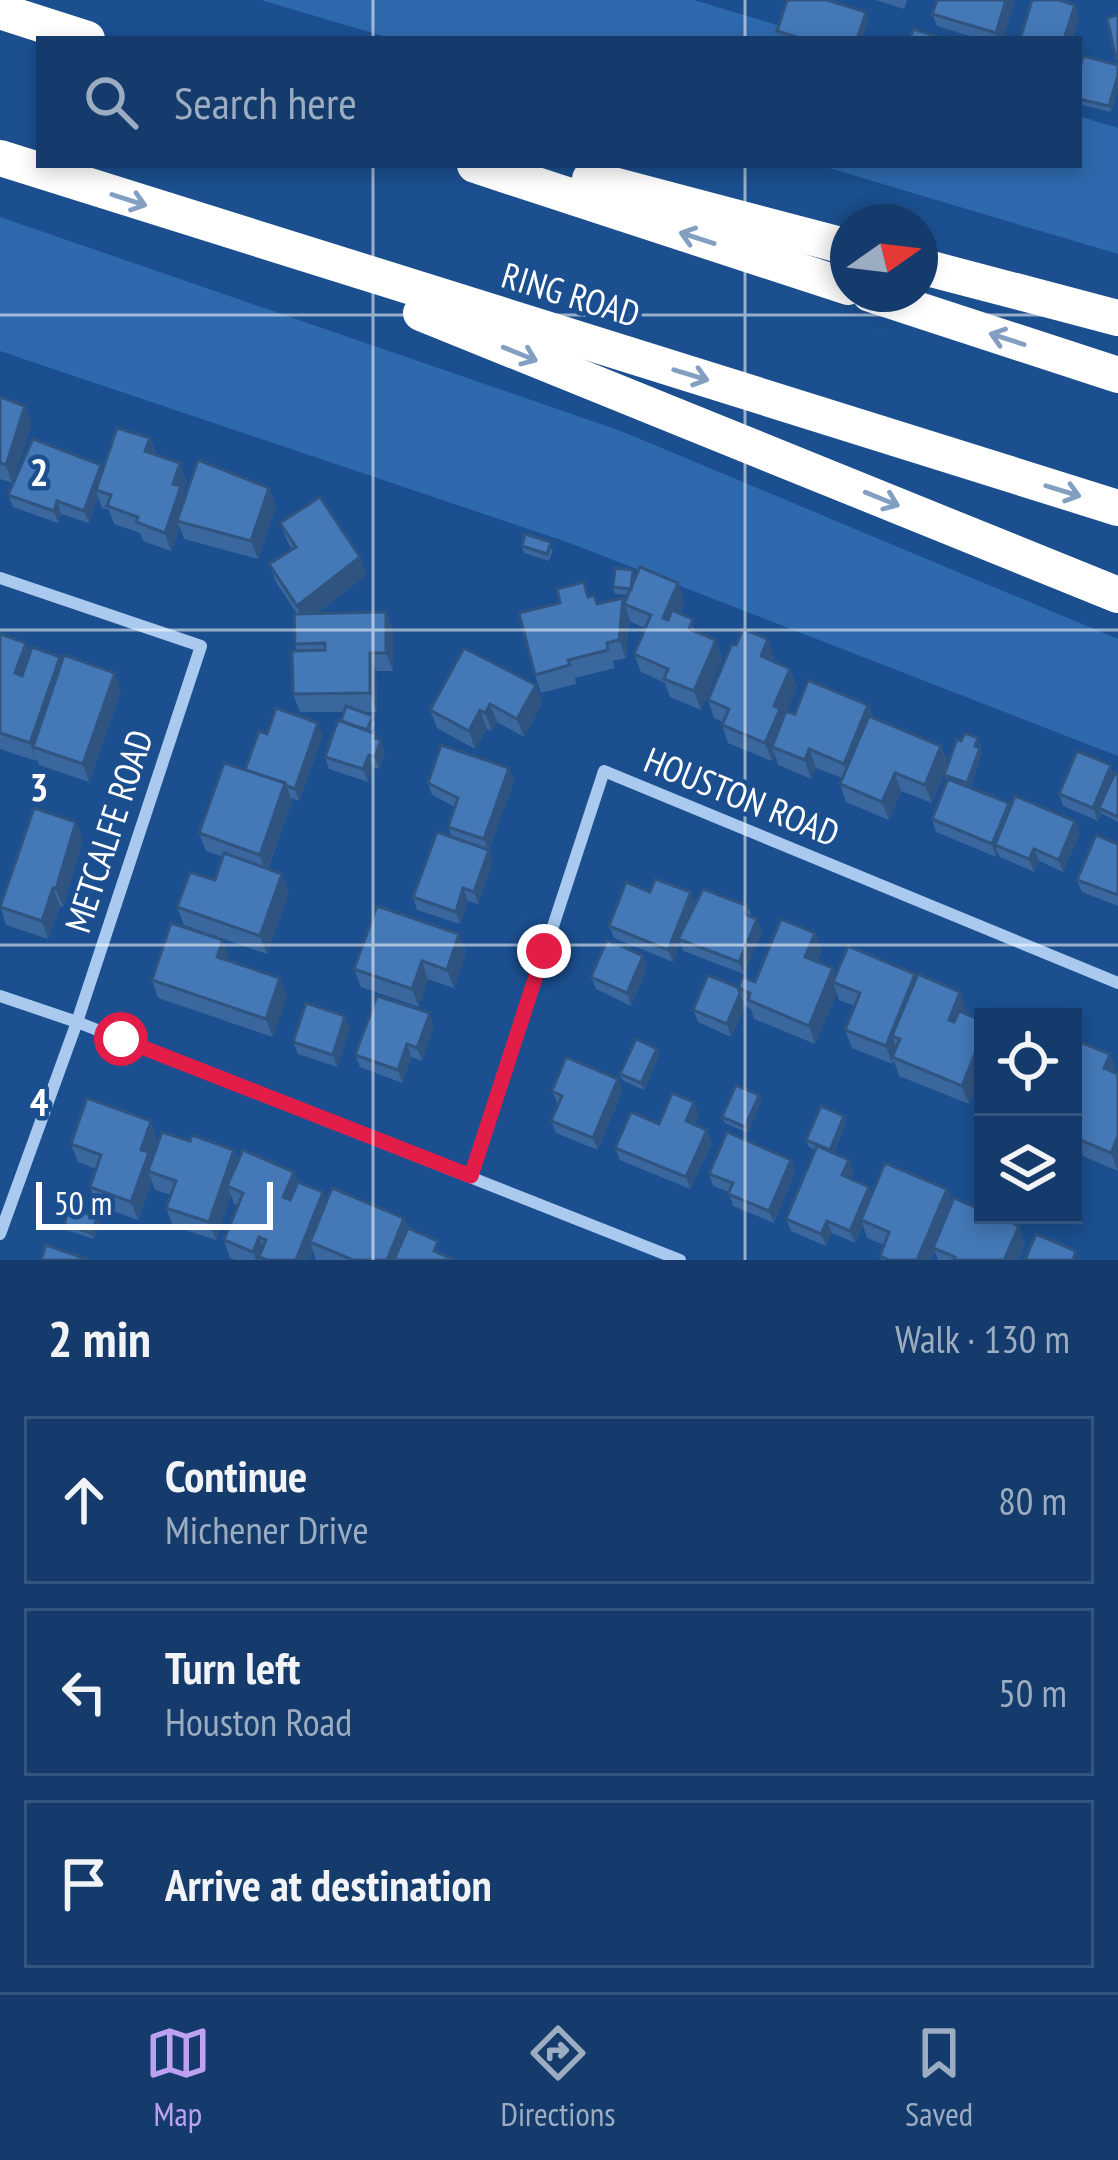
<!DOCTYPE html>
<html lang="en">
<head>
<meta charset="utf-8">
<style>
  :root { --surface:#143b6b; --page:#214673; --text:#f1f3f6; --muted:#9dadc1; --line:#33557e; --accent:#bca0f2 }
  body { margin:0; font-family:"PT Sans Narrow",sans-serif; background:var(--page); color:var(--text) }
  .controls { position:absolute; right:36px; bottom:36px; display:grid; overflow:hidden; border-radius:0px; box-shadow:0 6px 18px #0003 }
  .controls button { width:108px; height:108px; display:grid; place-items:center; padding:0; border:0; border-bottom:3px solid var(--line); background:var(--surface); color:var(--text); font:60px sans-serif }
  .compass { position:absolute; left:830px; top:204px; width:108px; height:108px; border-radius:50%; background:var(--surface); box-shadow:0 6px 18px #0003; rotate:76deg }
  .scale { position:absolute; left:36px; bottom:30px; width:237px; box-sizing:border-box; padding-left:12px; border:6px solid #fff; border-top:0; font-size:33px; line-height:42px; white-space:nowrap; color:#fff; -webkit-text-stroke:9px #1b4f8f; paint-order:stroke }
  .stop { position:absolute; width:36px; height:36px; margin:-27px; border:9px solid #e11d48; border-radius:50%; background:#fff }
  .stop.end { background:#e11d48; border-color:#fff; box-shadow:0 3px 12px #0008 }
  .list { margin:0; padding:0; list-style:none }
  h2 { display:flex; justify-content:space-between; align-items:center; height:156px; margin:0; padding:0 48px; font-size:51px }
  h2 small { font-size:39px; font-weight:400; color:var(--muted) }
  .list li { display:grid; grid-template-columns:78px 1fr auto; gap:36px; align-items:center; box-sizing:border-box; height:168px; margin:0 24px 24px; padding:0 24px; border:3px solid var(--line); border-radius:0px }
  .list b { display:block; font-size:45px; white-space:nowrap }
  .list p { margin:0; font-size:39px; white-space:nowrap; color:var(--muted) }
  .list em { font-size:39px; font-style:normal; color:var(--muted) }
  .icon { flex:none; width:66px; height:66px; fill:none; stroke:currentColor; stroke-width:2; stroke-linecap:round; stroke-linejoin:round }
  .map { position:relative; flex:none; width:1118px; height:1260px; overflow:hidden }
  .search { position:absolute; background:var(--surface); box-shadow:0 6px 18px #0003; left:36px; right:36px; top:36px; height:132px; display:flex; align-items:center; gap:30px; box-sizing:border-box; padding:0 42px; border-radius:0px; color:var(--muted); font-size:45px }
  .sheet { height:732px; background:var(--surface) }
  nav { display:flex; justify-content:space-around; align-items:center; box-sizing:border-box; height:168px; border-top:3px solid var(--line); background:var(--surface); font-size:33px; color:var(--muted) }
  nav a { display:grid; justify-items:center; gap:6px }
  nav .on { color:var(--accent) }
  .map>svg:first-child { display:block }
</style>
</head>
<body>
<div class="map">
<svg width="1118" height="1260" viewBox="0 0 1118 1260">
  <rect width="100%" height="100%" fill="#1b4f8f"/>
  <!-- green -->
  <g fill="#2e69ad">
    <polygon points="261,0 694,0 824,39 393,39"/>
    <polygon points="1079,116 1118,128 1118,254 819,165 1079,165"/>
    <polygon points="0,217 621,431 1118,639 1118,756 567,542 0,351"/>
  </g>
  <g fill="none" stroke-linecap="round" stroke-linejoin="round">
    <!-- street -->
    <g stroke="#a9c9ee" stroke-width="12">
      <polyline points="0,578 201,646 77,1022 0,1234"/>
      <polyline points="0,996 77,1022 680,1260"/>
      <polyline points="471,1176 604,771 1118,983"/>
    </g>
    <!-- highway -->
    <g stroke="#fff" stroke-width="36">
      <polyline points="0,11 87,39"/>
      <polyline points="0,158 1118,508"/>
      <polyline points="475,165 848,287"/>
      <polyline points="590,179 848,247"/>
      <polyline points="920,266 1118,318"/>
      <polyline points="870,294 1118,375"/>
      <polyline points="421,313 1118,595"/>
    </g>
  </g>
  <!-- wall -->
  <g fill="#3a679d">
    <polygon points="876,0 907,0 904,9"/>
    <polygon points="1015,0 1003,39 979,39 937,26 932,14"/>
    <polygon points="868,19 862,39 786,39 779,37 777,31"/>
    <polygon points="1118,65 1118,89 1111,112 1079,104 1079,73"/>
    <polygon points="0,397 32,424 12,483 0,479"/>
    <polygon points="150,438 156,454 187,481 183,492 185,498 269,488 276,506 258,559 184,539 180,527 171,551 143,541 140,533 114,524 109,510 102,508 98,497 89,523 61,514 58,523 13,507 8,495 101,465 103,470"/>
    <polygon points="280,523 367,575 317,613 386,612 393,631 393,671 376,671 377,712 362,712 375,722 371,732 379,739 385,753 379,769 373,767 368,782 329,769 325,757 344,712 300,712 293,694 297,651 295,644 297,614 276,582 269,564 292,549 287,541"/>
    <polygon points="522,546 553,549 549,561 524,553"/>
    <polygon points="635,578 685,601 680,613 698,633 716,640 722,659 701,710 670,697 665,683 641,672 634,654 645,628 631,622 629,618 626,658 613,661 615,668 575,678 576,684 541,693 535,675 560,603 584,582 589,597 598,604 623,598 625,602 628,595 615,594 613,587"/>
    <polygon points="0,634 26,643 30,654 62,663 121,691 89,782 39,765 37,759 36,761 0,749"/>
    <polygon points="775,658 773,661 790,669 797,687 783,718 795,714 868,705 873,717 941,746 948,764 981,744 979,748 982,754 970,788 1009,803 1011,807 1080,833 1063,872 1039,861 1034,872 1000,857 998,853 996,857 936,832 932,819 947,782 944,775 948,764 932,803 901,791 889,820 846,802 840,784 842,778 816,768 811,779 778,765 775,755 772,761 728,743 722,725 723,722 714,718 708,700"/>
    <polygon points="536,685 542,703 524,737 497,722 492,731 487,729 475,749 437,728 430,710"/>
    <polygon points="267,734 323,735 299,801 291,798 292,801 268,869 289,892 267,954 184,925 177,907 215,880 223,857 206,851 199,833 245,770"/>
    <polygon points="509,768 514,780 489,851 493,862 478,904 468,901 460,924 417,910 413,897 452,837 448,827 455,807 432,795 428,783"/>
    <polygon points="1114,774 1118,775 1118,822 1101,813 1098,821 1063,806 1059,794"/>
    <polygon points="83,840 63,907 60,906 48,939 6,925 0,905"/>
    <polygon points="1118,844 1118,906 1082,892 1077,880"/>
    <polygon points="650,892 695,905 748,906 752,917 757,919 762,931 744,974 683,951 680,943 673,962 614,938 609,926"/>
    <polygon points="815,933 822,951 817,962 835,975 915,974 916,977 967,1010 966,1014 983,1021 983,1086 980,1077 969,1104 899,1076 894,1061 892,1064 852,1048 845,1030 855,1006 839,1000 837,993 815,1044 754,1019 751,1009 745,1006 731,1037 698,1022 693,1010 755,982"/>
    <polygon points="459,934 466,952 454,988 428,979 419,1007 361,987 354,969"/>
    <polygon points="643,956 647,968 631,1006 596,989 591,977"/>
    <polygon points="229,958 229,960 287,996 273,1037 158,998 152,980"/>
    <polygon points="434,1026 422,1061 411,1057 402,1083 360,1067 355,1055"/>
    <polygon points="350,1028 337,1067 298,1054 293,1042"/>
    <polygon points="1073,1039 1118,1171 1073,1152"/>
    <polygon points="657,1049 659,1056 644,1090 622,1080 620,1074"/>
    <polygon points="552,1091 622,1091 598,1150 556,1133 551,1121 558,1105"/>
    <polygon points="759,1095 761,1101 748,1133 725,1123 722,1117"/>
    <polygon points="699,1114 694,1125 712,1143 690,1189 620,1160 615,1148 659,1124"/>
    <polygon points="846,1122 834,1153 849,1160 854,1172 851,1179 869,1187 872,1194 947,1189 952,1203 1019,1226 1025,1244 1018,1260 938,1260 935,1252 931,1260 881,1260 880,1256 884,1245 867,1238 863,1225 855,1243 832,1233 826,1246 791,1231 786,1219 815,1150 809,1147 806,1140"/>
    <polygon points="157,1139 151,1158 152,1161 190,1141 234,1150 238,1161 323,1192 326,1202 404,1218 408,1228 442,1254 455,1260 316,1260 313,1251 309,1260 235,1260 230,1258 224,1240 238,1206 234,1204 231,1195 216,1240 173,1226 166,1208 171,1195 155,1190 152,1181 138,1220 96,1205 90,1187 96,1169 78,1162 71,1144"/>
    <polygon points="791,1160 795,1172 774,1223 733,1206 729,1192 713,1186 709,1174"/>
    <polygon points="97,1217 99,1223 94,1239 66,1230 64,1224"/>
  </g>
  <!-- shaded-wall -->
  <g fill="#305480">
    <polygon points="1006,0 1015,0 1003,39 998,39 996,33"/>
    <polygon points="1075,5 1079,17 1073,39 1064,39"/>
    <polygon points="866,12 868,19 862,39 857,39"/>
    <polygon points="1118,75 1118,89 1111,112 1109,106"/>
    <polygon points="25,406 32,424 12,483 6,465"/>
    <polygon points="150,438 156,456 145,451"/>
    <polygon points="180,463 187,481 183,492 188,505 177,521 180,527 171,551 165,533 173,484"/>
    <polygon points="101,465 105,477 96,490 98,497 89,523 84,511"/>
    <polygon points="269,488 276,506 258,559 251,541"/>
    <polygon points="57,501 61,514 58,523 54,511"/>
    <polygon points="360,557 367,575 304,624 297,606"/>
    <polygon points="678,583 685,601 669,636 663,618"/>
    <polygon points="623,598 629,618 626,658 619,640"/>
    <polygon points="386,612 393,631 393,671 386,653"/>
    <polygon points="768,639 775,658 767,674 761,656"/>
    <polygon points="716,640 722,659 701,710 694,691"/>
    <polygon points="26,643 32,661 21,691 15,673"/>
    <polygon points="370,653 376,671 377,712 370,693"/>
    <polygon points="60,657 67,676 33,747 36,761 30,743"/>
    <polygon points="790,669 797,687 772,747 775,755 772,761 765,743 774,706"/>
    <polygon points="115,673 121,691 89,782 83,764"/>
    <polygon points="536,685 542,703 524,737 517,719"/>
    <polygon points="490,704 497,722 492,731 485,713"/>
    <polygon points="868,705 875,723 850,782 844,764"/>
    <polygon points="480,710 487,729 475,749 469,731"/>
    <polygon points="318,723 323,735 299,801 295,789"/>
    <polygon points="376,734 385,753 379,769 375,757"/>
    <polygon points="941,746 948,764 932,803 925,785"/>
    <polygon points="980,748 982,754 969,790 967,783"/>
    <polygon points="809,749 816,768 811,779 805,760"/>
    <polygon points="369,755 373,767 368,782 363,769"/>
    <polygon points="1111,765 1115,778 1099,808 1101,813 1098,821 1093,808"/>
    <polygon points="509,768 514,780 489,851 493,862 478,904 474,892 488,850 484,839"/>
    <polygon points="895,773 901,791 889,820 882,802"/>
    <polygon points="285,783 292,801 266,873 260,855"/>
    <polygon points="1009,803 1014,816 995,845 998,853 996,857 992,844"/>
    <polygon points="1075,821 1080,833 1063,872 1059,860"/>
    <polygon points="76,822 83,840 63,907 56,889"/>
    <polygon points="1034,849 1039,861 1034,872 1029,859"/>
    <polygon points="282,874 289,892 267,954 260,936"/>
    <polygon points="53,888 60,906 48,939 42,921"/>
    <polygon points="463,888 468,901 460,924 456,912"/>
    <polygon points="691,892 695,905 678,939 680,943 673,962 668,950"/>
    <polygon points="757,919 762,931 744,974 739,962"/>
    <polygon points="815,933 822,951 812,975 805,957"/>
    <polygon points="459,934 466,952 454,988 447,970"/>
    <polygon points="223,940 229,958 224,975 217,957"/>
    <polygon points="643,956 647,968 631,1006 627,993"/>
    <polygon points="422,961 428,979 419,1007 412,989"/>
    <polygon points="833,968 838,984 833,982 837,993 815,1044 809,1026"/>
    <polygon points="915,974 922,992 900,1039 892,1036 898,1051 892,1057 892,1064 886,1046"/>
    <polygon points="280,978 287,996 273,1037 266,1019"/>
    <polygon points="960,992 967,1010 956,1038 949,1020"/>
    <polygon points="740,993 745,1006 731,1037 727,1024"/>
    <polygon points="430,1013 434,1026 422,1061 417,1048"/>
    <polygon points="345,1016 350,1028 337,1067 333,1055"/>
    <polygon points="983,1034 983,1069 979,1073 980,1077 969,1104 962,1086"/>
    <polygon points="407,1044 411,1057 402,1083 398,1070"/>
    <polygon points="657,1049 659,1056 644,1090 641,1083"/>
    <polygon points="1110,1054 1117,1072 1104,1068"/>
    <polygon points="618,1079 622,1091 598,1150 593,1138"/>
    <polygon points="759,1095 761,1101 748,1133 745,1127"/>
    <polygon points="694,1102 699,1114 691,1134 686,1121"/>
    <polygon points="844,1116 846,1122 832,1157 830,1150"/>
    <polygon points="151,1121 157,1139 151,1158 155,1170 148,1171 152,1181 138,1220 131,1202 141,1150"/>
    <polygon points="707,1130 712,1143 690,1189 686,1177"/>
    <polygon points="1118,1136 1118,1171 1111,1153"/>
    <polygon points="234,1150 240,1168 227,1186 231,1195 216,1240 209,1222"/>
    <polygon points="791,1160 795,1172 774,1223 769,1211"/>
    <polygon points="849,1160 854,1172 847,1188 842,1175"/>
    <polygon points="294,1172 301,1190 290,1215 283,1197"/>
    <polygon points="869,1187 874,1200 861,1220 863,1225 855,1243 850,1231"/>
    <polygon points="947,1189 953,1207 933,1248 935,1252 931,1260 917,1260"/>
    <polygon points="323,1192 329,1211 310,1242 313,1251 309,1260 296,1260"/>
    <polygon points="97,1217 99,1223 94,1239 91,1233"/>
    <polygon points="404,1218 411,1236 401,1260 387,1260"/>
    <polygon points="827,1221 832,1233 826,1246 821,1234"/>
    <polygon points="1019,1226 1025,1244 1018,1260 1004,1260"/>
    <polygon points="259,1237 266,1255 259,1257 260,1260 256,1260 253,1252"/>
  </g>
  <!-- building -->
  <g fill="#4478b7" stroke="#305480" stroke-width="3">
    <polygon points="787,0 827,0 866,12 857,39 803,39 777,31"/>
    <polygon points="937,0 1006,0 996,33 932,14"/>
    <polygon points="1032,0 1059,0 1075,5 1064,39 1020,39"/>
    <polygon points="1118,15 1118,58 1116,59 1107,18"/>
    <polygon points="913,29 945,39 910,39"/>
    <polygon points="1083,56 1118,65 1118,75 1109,106 1079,99 1079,73"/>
    <polygon points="0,397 25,406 6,465 0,463"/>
    <polygon points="117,428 150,438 145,451 180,463 173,484 181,486 165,533 136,522 138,517 107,506 111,495 96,490"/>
    <polygon points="33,439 101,465 84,511 57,501 54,511 8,495"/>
    <polygon points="198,460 269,488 251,541 177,521"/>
    <polygon points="320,497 360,557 297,606 269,564 296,547 280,523"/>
    <polygon points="525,534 551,542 547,554 522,546"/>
    <polygon points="640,567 678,583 663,618 668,620 672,610 693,619 689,629 716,640 694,691 664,679 668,669 634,654 651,615 624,604"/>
    <polygon points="615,568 633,570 631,589 613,587"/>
    <polygon points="584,582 588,597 594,595 597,604 623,598 619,640 607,643 608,650 568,660 570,665 535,675 519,613 560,603 557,589"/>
    <polygon points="386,612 386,653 370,653 370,693 293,694 292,651 325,650 325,643 295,644 294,614"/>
    <polygon points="743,629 768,639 761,656 790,669 774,706 780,709 765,743 722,725 729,709 708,700 732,644 736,645"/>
    <polygon points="0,634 26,643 15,673 22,676 32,647 60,657 30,743 0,733"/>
    <polygon points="464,648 536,685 517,719 490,704 485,713 480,710 469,731 430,710"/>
    <polygon points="64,655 115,673 83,764 33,747"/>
    <polygon points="808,680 868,705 844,764 809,749 805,760 772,747 786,711 795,714"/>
    <polygon points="346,706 373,716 367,730 341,721"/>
    <polygon points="276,708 318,723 295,789 285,785 285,783 245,770 259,731 267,734"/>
    <polygon points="869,716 941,746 925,785 895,773 882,802 840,784"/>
    <polygon points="338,720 376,734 375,738 381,740 375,757 369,755 363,769 325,757"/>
    <polygon points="965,733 978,738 975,746 980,748 967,783 944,775 957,739 961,741"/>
    <polygon points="441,745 509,768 484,839 448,827 458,798 428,783"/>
    <polygon points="1077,751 1111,765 1093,808 1059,794"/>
    <polygon points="224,763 285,783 260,855 199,833"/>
    <polygon points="1115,773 1118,775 1118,817 1099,808"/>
    <polygon points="948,779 1009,803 992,844 932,819"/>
    <polygon points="1015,796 1075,821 1059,860 1034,849 1029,859 995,845"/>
    <polygon points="34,808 76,822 56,889 53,888 42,921 0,907"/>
    <polygon points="437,832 489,850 474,892 463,888 456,912 413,897"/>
    <polygon points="1096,835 1118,844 1118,895 1077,880"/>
    <polygon points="224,853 282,874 260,936 177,907 190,872 215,880"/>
    <polygon points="655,879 691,892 668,950 609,926 626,882 650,892"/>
    <polygon points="703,889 748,906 745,914 757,919 739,962 678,939"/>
    <polygon points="377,906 459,934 447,970 422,961 412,989 354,969"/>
    <polygon points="781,919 815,933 805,957 833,968 809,1026 748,1000 750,993 738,988 743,977 755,982"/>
    <polygon points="171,923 223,940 217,957 280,978 266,1019 152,980"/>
    <polygon points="607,940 643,956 627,993 591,977"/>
    <polygon points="848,946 915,974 886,1046 845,1030 860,993 833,982"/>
    <polygon points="918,974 960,992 949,1020 954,1022 959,1011 983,1021 983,1034 962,1086 892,1057 900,1039 892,1036"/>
    <polygon points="708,975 742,989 738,988 740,993 727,1024 693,1010"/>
    <polygon points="377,996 430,1013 417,1048 407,1044 398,1070 355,1055"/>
    <polygon points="306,1003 345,1016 333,1055 293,1042"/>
    <polygon points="636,1039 657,1049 641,1083 620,1074"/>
    <polygon points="1073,1039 1110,1054 1104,1068 1118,1074 1118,1136 1111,1153 1073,1137"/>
    <polygon points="566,1057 618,1079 593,1138 551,1121 562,1096 552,1091"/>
    <polygon points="736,1085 759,1095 745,1127 722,1117"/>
    <polygon points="672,1093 694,1102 686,1121 707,1130 686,1177 615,1148 631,1112 659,1124"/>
    <polygon points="87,1098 151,1121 141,1150 149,1152 131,1202 90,1187 101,1155 71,1144"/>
    <polygon points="821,1106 844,1116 830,1150 806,1140"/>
    <polygon points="162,1132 190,1141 192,1135 234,1150 209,1222 166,1208 176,1181 148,1171"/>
    <polygon points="727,1132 791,1160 769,1211 728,1194 733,1183 709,1174"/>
    <polygon points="817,1146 849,1160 842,1175 869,1187 850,1231 827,1221 821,1234 786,1219"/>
    <polygon points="243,1150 294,1172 283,1197 290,1200 298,1182 323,1192 296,1260 267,1260 259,1257 266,1240 259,1237 253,1252 224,1240 243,1193 227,1186"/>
    <polygon points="885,1163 947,1189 917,1260 889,1260 880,1256 889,1232 861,1220"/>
    <polygon points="332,1188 404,1218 387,1260 353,1260 310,1242"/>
    <polygon points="954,1198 983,1211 983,1215 994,1215 1019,1226 1004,1260 953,1260 955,1257 933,1248"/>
    <polygon points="69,1208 97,1217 91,1233 64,1224"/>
    <polygon points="408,1228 438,1241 434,1251 455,1260 394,1260"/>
    <polygon points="1036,1234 1076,1251 1073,1260 1025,1260"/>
    <polygon points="46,1245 89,1260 41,1260"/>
  </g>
  <!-- one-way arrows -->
  <defs><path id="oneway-shaft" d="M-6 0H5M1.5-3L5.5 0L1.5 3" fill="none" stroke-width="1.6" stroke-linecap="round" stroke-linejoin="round" transform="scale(3)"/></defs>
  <g stroke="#829ec1">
    <use href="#oneway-shaft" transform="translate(129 200) rotate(18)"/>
    <use href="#oneway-shaft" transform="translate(697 238) rotate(-162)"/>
    <use href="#oneway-shaft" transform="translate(1007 339) rotate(-162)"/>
    <use href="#oneway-shaft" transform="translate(520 354) rotate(22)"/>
    <use href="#oneway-shaft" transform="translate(691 375) rotate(17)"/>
    <use href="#oneway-shaft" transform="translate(1063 491) rotate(17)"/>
    <use href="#oneway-shaft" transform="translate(882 499) rotate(22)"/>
  </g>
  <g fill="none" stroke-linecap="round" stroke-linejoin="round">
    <!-- route -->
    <polyline stroke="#e11d48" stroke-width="15" points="121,1039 471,1176 544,951"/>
  </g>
  <!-- grid -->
  <path fill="none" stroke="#fff" stroke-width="3" stroke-opacity="0.55" d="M 373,0 L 373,39M 745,0 L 745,39M 373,165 L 373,1260M 745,165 L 745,1260M 0,315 L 1118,315M 0,630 L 1118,630M 0,945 L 1118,945"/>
  <g text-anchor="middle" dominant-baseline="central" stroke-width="9" stroke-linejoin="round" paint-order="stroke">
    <!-- street labels -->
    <g font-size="36" fill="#fff" stroke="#1b4f8f">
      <text transform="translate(571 294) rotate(17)">RING ROAD</text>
      <text transform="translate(742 796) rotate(22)">HOUSTON ROAD</text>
      <text transform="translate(108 831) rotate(-72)">METCALFE ROAD</text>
    </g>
  </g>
  <g font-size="39" text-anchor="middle" font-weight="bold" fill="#fff" stroke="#1b4f8f" stroke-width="9" stroke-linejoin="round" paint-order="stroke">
    <text x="39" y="486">2</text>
    <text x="39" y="801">3</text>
    <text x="39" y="1116">4</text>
  </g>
</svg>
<div class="controls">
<button><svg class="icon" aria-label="locate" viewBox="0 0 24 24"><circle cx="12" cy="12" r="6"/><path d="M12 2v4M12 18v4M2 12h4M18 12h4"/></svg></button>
<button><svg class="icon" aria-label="layers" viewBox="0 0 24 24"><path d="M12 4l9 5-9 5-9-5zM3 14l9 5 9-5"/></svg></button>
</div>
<svg class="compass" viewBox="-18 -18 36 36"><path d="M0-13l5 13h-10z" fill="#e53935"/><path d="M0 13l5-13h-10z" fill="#9dadc1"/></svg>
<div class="scale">50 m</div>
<div class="stop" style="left:121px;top:1039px"></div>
<div class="stop end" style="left:544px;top:951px"></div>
<div class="search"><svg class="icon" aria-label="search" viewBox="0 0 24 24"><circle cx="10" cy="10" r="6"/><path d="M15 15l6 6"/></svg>Search here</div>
</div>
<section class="sheet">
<h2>2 min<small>Walk · 130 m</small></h2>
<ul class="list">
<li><svg class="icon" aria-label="ahead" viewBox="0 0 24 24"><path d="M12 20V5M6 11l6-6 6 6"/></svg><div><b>Continue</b><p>Michener Drive</p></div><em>80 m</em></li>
<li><svg class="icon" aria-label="left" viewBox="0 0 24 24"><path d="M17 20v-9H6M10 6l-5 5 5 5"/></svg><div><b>Turn left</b><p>Houston Road</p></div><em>50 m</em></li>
<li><svg class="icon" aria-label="arrive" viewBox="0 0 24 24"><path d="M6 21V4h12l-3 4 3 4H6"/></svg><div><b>Arrive at destination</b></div></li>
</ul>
</section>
<nav>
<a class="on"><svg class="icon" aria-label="map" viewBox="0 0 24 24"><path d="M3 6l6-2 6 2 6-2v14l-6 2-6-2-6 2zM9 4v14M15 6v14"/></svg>Map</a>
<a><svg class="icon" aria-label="directions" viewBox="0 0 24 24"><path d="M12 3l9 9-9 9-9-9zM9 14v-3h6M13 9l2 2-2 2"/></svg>Directions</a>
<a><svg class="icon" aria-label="saved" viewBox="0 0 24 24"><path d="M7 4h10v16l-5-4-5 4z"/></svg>Saved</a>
</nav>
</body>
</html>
